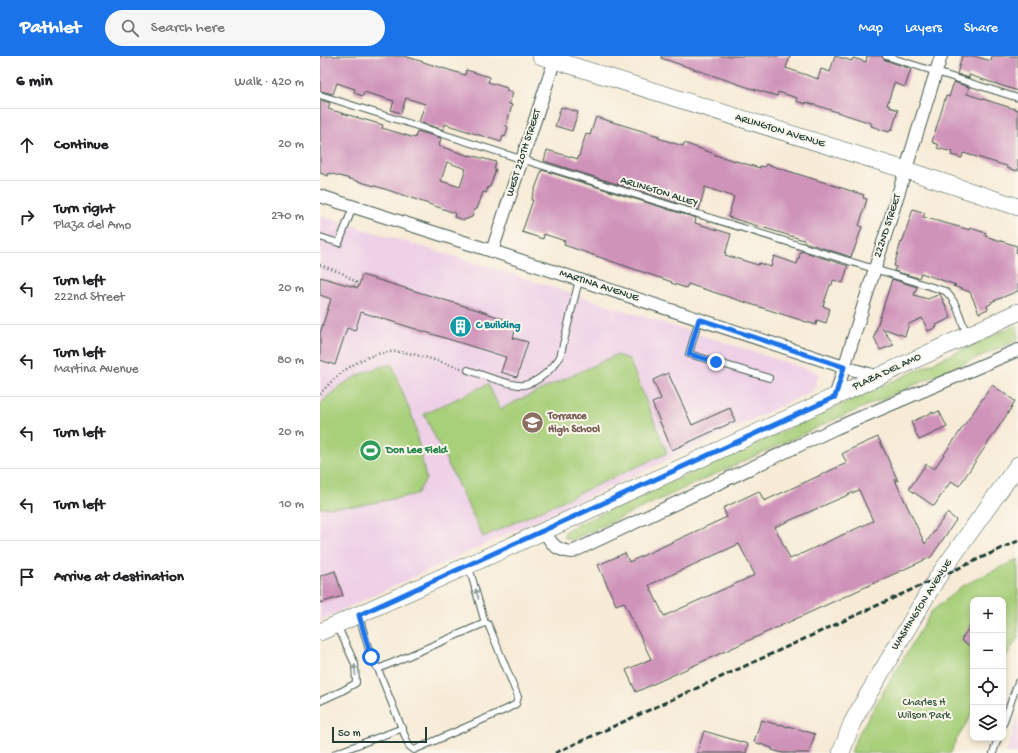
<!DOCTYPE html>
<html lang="en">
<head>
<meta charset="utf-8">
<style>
  :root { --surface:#fff; --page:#f6f6f6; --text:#202124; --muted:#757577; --line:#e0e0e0; --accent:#1a73e8 }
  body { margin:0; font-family:"Gochi Hand",sans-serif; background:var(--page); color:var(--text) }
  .controls { position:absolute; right:12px; bottom:12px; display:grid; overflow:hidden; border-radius:8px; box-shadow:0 2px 6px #0003 }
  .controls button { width:36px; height:36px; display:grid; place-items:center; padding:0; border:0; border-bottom:1px solid var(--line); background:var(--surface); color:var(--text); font:20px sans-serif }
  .scale { position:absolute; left:12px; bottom:10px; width:95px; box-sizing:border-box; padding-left:4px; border:2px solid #1f3d34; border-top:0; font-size:11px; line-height:14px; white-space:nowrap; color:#1f3d34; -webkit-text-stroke:3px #fbf7ec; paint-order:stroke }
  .stop { position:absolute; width:12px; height:12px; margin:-9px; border:3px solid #1a73e8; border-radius:50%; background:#fff }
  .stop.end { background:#1a73e8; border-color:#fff; box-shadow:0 1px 4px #0008 }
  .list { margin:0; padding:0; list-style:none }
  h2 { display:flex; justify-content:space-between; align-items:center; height:52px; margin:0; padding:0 16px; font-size:17px }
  h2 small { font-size:13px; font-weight:400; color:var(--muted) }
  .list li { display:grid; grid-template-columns:26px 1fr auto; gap:12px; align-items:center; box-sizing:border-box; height:72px; padding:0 16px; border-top:1px solid var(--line) }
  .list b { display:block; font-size:15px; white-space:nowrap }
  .list p { margin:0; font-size:13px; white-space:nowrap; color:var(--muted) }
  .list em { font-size:13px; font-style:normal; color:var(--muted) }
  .icon { flex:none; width:22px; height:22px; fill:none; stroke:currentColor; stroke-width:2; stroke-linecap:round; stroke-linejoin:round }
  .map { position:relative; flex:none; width:698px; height:697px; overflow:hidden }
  header { display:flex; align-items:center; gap:24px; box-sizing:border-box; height:56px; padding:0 20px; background:var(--accent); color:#fff }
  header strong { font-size:19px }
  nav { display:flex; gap:22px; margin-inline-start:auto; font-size:14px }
  .search { width:280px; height:36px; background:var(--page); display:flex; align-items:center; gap:10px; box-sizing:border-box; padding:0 14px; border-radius:22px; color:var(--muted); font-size:15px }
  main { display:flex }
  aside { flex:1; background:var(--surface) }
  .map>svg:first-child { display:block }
</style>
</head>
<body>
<header>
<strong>Pathlet</strong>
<div class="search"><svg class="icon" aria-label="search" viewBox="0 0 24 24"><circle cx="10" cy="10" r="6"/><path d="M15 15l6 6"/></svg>Search here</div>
<nav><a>Map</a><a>Layers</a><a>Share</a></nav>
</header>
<main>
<aside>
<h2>6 min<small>Walk · 420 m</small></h2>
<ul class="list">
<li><svg class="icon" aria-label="ahead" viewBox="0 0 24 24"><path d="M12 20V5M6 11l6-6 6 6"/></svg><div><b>Continue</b></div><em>20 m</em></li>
<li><svg class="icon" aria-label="right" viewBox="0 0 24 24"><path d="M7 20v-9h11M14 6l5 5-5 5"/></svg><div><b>Turn right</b><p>Plaza del Amo</p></div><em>270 m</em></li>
<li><svg class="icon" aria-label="left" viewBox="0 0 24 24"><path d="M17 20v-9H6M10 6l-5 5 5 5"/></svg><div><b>Turn left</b><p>222nd Street</p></div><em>20 m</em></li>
<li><svg class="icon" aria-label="left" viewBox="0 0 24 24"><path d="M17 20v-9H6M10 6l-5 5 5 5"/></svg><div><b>Turn left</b><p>Martina Avenue</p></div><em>80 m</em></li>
<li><svg class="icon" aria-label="left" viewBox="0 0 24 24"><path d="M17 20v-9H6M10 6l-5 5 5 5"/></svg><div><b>Turn left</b></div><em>20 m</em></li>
<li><svg class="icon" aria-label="left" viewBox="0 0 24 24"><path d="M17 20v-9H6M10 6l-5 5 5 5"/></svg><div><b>Turn left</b></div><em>10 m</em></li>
<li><svg class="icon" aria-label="arrive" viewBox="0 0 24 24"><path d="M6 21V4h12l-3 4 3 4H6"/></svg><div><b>Arrive at destination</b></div></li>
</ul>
</aside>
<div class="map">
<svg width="698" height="697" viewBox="0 0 698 697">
  <rect width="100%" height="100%" fill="#fbf7ec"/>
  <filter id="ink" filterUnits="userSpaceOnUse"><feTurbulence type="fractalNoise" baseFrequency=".025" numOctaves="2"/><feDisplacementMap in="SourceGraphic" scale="8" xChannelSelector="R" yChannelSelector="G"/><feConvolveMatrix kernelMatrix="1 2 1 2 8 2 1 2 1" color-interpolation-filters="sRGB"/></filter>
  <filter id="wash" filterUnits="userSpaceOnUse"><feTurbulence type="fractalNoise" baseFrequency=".012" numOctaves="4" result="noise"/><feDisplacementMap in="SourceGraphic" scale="16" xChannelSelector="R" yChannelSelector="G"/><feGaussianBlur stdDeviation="0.9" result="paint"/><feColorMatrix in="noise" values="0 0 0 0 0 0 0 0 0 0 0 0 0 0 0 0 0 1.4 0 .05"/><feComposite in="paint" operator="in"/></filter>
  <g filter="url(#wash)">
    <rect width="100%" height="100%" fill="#f7ebd7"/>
    <!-- built -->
    <g fill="#eed0e7">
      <polygon points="0,160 169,211 499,317 494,334 354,401 0,564"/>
      <polygon points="698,659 698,697 686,697"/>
    </g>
    <!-- green -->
    <g fill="#a8cf7a" stroke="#648657">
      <polygon points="696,269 698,270 698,283 691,287 507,367 254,483 248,484 245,482 244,477 248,473"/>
      <polygon points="296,299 309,303 347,397 163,481 104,358 168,328 180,353"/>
      <path d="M 72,308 L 94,366 L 106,423 L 97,438 L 38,450 L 0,452 L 0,348 C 20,327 43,314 72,308 Z"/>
      <polygon points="698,503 698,581 683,606 683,544 653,544 653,656 634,688 631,697 531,697 536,682 611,556 642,530"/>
    </g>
    <g id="blocks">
      <!-- building -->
      <g fill="#cf93ba" fill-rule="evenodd">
        <polygon points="0,0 84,0 145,19 146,14 170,21 168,26 187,32 186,35 193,37 189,48 192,49 186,70 188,71 185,81 183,80 181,86 125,68 124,74 99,66 105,48 86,42 81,57 71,54 74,45 44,36 43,40 34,37 35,33 17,27 13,38 0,35"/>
        <polygon points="341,0 470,0 466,12 498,23 501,13 510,16 515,0 532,5 533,2 546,6 547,0 562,0 565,4 591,13 585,31 574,27 567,49 570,50 569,51 578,54 572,74 570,73 569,76 551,70 552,68 551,67 486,46 486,48 476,45 477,42 458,36 457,40 430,32 341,2"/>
        <polygon points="642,0 654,0 671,5 672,0 698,0 698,35 649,19 649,22 637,18"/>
        <polygon points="634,26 649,31 647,38 698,54 698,115 687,112 687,110 643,97 642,102 631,99 632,96 617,92 619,89 612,86 626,40 629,41"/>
        <path d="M 0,44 L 10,47 L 8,53 L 63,69 L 62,72 L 95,82 L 97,75 L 121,82 L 119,90 L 150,100 L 150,99 L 176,106 L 174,113 L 176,113 L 170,131 L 168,131 L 166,137 L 163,136 L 157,153 L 156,153 L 154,155 L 152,161 L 144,164 L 134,161 L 135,157 L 62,132 L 9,117 L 8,120 L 0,117 ZM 127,106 L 146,113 L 140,131 L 121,125 Z"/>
        <polygon points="241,51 258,56 252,75 235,70"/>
        <polygon points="276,61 339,80 338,82 363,90 364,87 395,98 395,99 440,112 440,110 445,111 446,108 544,139 543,142 547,143 539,170 542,171 533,197 532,197 531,201 484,186 484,184 408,161 414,141 385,131 379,154 224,105 227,94 258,103 266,78 270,79"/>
        <polygon points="222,114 376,162 375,167 411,178 405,199 425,205 438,209 439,207 451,211 454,200 477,208 481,195 528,210 523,227 513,224 512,229 510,229 503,250 510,253 506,267 497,264 496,269 368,228 366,232 351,227 352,226 343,223 244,189 245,185 224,178 223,183 202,176 213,144 211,144"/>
        <polygon points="593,153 605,157 603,161 650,174 650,172 666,177 665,180 697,190 696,196 698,197 698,235 671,246 672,247 667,250 668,253 659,257 650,236 633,230 636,229 601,217 599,222 574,215 576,211 574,210 581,186 582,187"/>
        <polygon points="42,219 161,255 197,268 193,282 208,286 197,321 181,316 186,301 41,256 35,275 27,272 15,309 0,304 0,277 11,243 0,239 0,221 38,232"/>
        <polygon points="572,223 597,231 594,239 608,243 620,238 631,262 616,269 617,271 608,275 602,262 589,268 585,280 562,272 574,289 560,294 554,281"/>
        <polygon points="348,317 372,369 410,352 415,365 352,394 332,347 341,343 333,324"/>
        <polygon points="672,329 695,345 691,351 692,351 639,430 631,425 614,450 589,433 606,408 614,413"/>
        <polygon points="619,355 627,371 599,384 591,366 613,356 613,358"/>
        <path d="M 558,381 L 578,425 L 574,422 L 605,488 L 627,457 L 636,464 L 611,501 L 316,636 L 306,614 L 331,603 L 304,546 L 296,549 L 278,509 L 305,497 L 309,506 L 407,461 L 403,452 L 439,435 L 444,445 L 527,407 L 522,398 L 531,393 ZM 539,434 L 553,465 L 470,503 L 455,471 ZM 419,488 L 435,519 L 344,560 L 329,529 Z"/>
        <polygon points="15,515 23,540 0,547 0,520"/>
        <polygon points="653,565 653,592 641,584"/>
        <polygon points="441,664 459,669 460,668 468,671 468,670 495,678 489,697 463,697 452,694 452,692 434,686"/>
        <polygon points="384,675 428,688 426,697 377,697"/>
      </g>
    </g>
  </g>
  <g filter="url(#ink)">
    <use href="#blocks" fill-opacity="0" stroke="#3f574c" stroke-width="1"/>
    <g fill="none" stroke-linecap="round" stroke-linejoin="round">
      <defs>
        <g id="lane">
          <polyline points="566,0 698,42"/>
          <path d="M 0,39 L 201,103 L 625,235 C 637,245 641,264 647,279"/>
          <polyline points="0,181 19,187 33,151"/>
          <polyline points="379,263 369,298 449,322"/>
          <path d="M 148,314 C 160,318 193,331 204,329 C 219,326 232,313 240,301 L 259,224"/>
          <polyline points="149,511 165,567"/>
          <polyline points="39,560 51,601 58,613 89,690 94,694 187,653 196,648 198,641 168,568 165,567 58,613"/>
          <polyline points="0,645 22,635 36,627 35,608 17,569"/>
          <polyline points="683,668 698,626"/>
          <polyline points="16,697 83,672"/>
          <polyline points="673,697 678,682"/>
        </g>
        <g id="street">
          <polyline points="0,140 172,195 524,311 559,321"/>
          <polyline points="172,195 236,0"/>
          <polyline points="515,341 621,0"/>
          <path d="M 224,475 C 232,488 235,494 252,496 L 516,372 L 698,294"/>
        </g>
        <g id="secondary">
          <polyline points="221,0 586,114 698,151"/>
          <polyline points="0,576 224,475 698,256"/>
          <polyline points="521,697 532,667 543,647 617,522 698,409"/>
        </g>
      </defs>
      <!-- lane casing -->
      <use href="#lane" stroke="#3f574c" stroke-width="8"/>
      <!-- street casing -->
      <use href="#street" stroke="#3f574c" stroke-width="14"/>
      <!-- secondary casing -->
      <use href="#secondary" stroke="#3f574c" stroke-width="18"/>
      <!-- path -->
      <g stroke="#3f574c" stroke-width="2.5" stroke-dasharray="1 3" stroke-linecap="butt">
        <polyline points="0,209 22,217 36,226 34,231"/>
        <path d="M 0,338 C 21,313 53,290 88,297 C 106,301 124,307 141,312"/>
      </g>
      <!-- lane -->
      <use href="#lane" stroke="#fff" stroke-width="6"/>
      <!-- street -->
      <use href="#street" stroke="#fff" stroke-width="12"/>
      <!-- secondary -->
      <use href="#secondary" stroke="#fff" stroke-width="17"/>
      <!-- rail -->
      <polyline stroke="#1f3d34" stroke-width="3" stroke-dasharray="6 3" stroke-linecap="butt" points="235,697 698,485"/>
    </g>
    <!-- one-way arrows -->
    <defs><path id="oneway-solid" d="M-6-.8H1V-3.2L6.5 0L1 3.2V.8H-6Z"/></defs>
    <g fill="#8f9e9a">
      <use href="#oneway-solid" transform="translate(157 538) rotate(-106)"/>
      <use href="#oneway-solid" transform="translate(35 614) rotate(-96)"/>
    </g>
  </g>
  <g fill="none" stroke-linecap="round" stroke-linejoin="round" filter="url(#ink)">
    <!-- route -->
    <polyline stroke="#1a73e8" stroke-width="5" points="51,601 39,559 515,341 524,311 379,263 369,298 396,306"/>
  </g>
  <!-- icons -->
  <defs>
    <symbol id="building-disc" viewBox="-11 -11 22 22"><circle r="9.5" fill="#0f9aa8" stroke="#fbf7ec"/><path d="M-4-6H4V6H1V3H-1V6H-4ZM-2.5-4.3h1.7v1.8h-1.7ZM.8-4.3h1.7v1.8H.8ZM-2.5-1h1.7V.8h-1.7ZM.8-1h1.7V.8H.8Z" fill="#fff"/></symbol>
    <symbol id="school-disc" viewBox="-11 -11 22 22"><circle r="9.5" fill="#8d6e63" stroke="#fbf7ec"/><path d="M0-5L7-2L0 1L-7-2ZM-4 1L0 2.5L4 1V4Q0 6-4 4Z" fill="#fff"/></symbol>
    <symbol id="stadium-disc" viewBox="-11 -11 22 22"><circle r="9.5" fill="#2e9e5b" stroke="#fbf7ec"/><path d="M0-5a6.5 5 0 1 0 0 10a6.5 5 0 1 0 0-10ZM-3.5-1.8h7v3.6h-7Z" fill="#fff"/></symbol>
  </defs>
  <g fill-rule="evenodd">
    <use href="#building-disc" x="128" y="258" width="25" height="25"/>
    <use href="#school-disc" x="200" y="354" width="25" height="25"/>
    <use href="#stadium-disc" x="38" y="382" width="25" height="25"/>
  </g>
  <g text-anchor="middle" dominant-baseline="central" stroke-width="4" stroke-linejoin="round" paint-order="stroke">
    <!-- street labels -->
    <g font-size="11" fill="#1f3d34" stroke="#fbf7ec">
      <text transform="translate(460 75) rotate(17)">ARLINGTON AVENUE</text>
      <text transform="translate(204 97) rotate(-72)">WEST 220TH STREET</text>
      <text transform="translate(339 136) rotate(17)">ARLINGTON ALLEY</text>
      <text transform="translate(568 170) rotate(-72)">222ND STREET</text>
      <text transform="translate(279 230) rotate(18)">MARTINA AVENUE</text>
      <text transform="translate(567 316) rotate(-25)">PLAZA DEL AMO</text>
      <text transform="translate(602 549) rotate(-58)">WASHINGTON AVENUE</text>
    </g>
    <!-- culture labels -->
    <g font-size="11" font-weight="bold" fill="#0d838f" stroke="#fbf7ec" text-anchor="start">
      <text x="156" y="270">C Building</text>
    </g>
    <!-- education labels -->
    <g font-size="11" font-weight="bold" fill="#785e54" stroke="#fbf7ec" text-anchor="start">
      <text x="228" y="361">Torrance<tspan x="228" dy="13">High School</tspan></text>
    </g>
    <!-- leisure labels -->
    <g font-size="11" font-weight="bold" fill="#27864d" stroke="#fbf7ec" text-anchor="start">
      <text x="66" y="395">Don Lee Field</text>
    </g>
    <!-- park labels -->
    <g font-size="11" fill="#3a5a42" stroke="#fbf7ec">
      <text x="604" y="647">Charles H<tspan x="604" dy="13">Wilson Park</tspan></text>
    </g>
  </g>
</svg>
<div class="controls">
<button>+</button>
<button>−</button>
<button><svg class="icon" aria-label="locate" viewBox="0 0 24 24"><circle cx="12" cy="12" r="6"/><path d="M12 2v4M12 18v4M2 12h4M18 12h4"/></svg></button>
<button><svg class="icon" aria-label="layers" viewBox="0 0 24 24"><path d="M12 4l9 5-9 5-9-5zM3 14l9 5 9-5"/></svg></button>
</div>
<div class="scale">50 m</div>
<div class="stop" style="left:51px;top:601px"></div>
<div class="stop end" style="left:396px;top:306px"></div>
</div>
</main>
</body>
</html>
